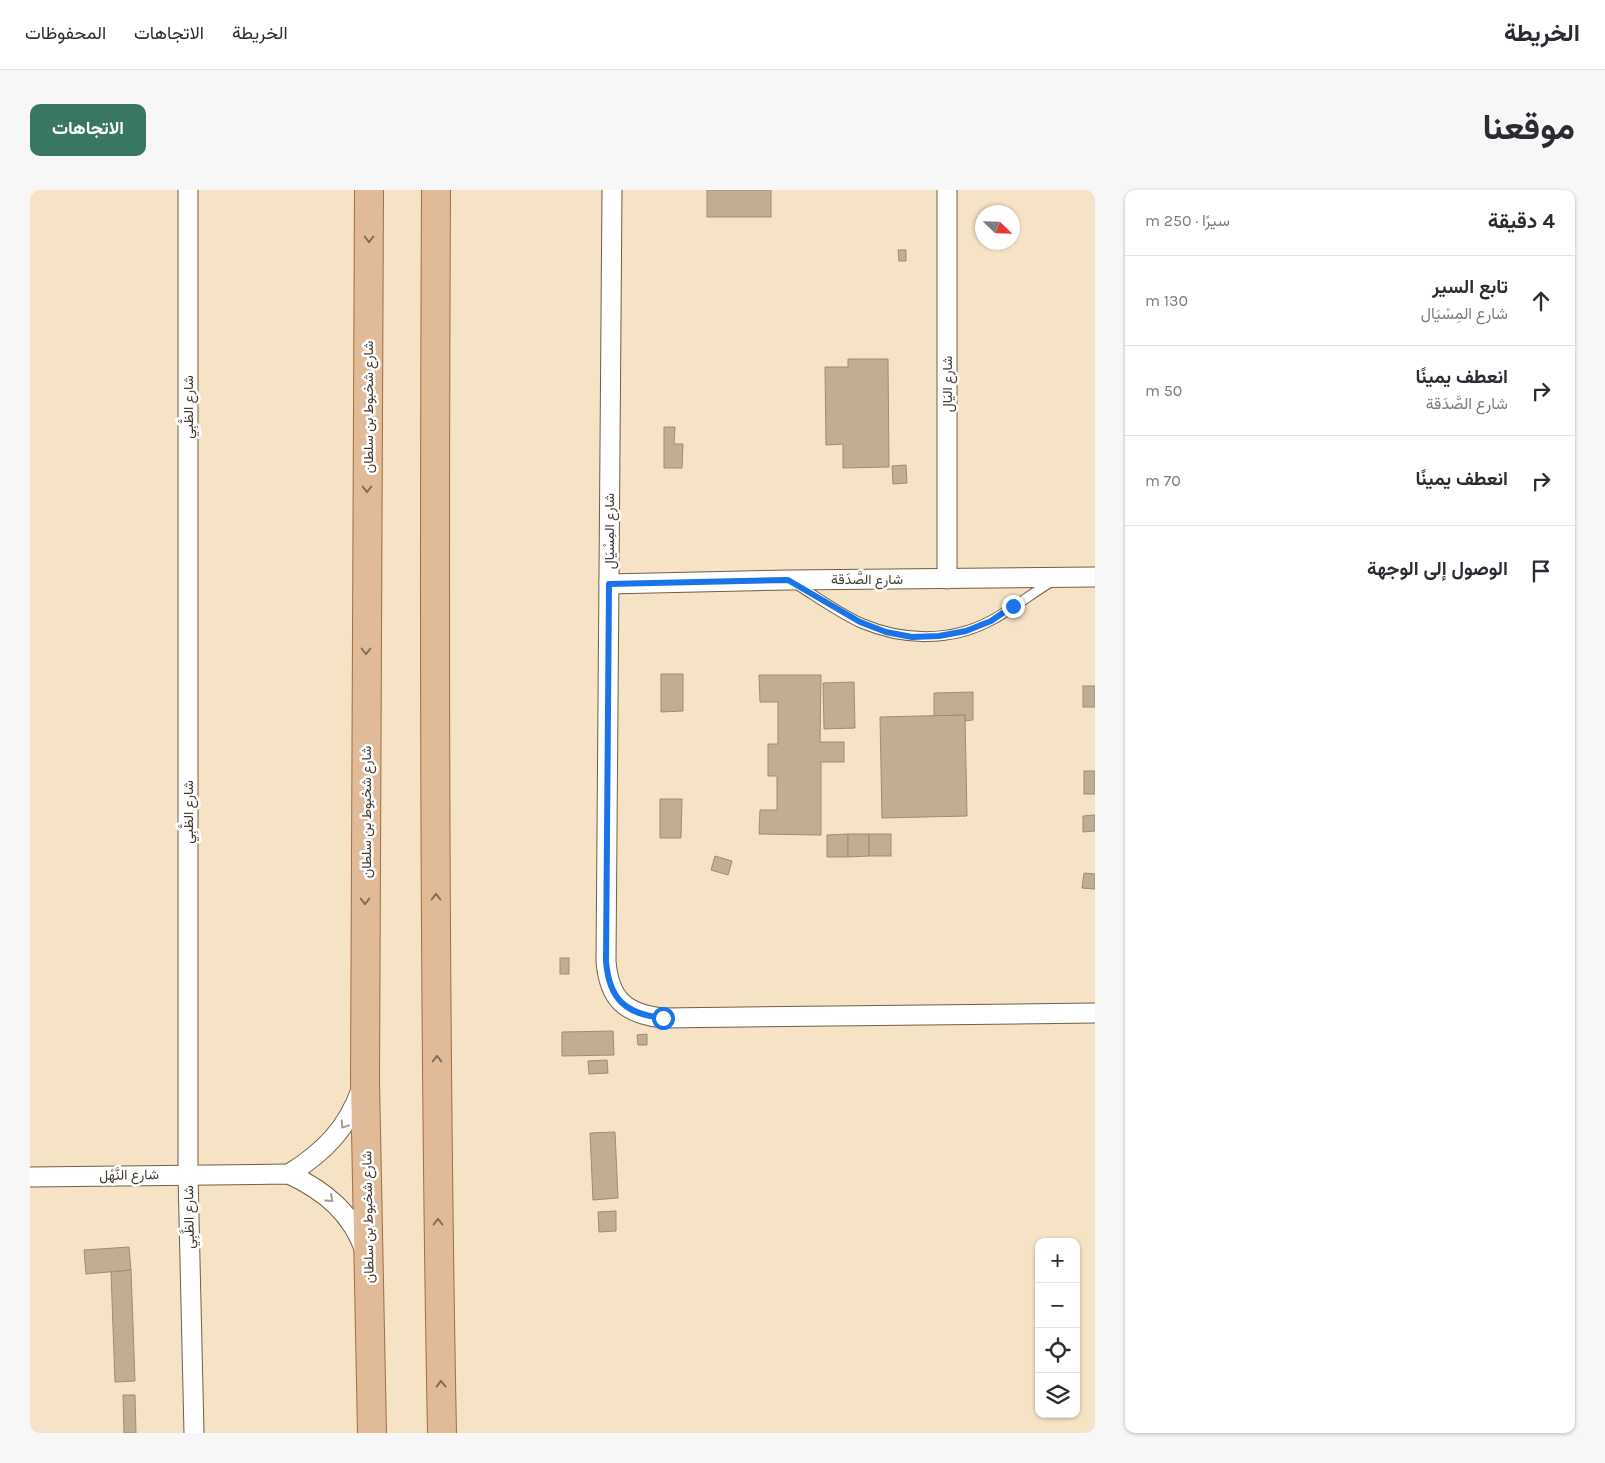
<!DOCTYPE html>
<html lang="ar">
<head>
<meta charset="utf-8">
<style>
  :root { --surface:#fff; --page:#f7f7f7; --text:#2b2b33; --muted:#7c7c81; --line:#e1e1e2; --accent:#3a7763 }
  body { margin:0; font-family:Karla,Vazirmatn,sans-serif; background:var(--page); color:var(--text); direction:rtl }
  .controls { position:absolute; right:15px; bottom:15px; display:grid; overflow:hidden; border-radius:10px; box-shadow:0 1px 4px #0004 }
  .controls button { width:45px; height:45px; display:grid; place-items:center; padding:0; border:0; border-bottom:1px solid var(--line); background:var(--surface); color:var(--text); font:25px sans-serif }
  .compass { position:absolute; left:945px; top:15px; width:45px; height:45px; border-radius:50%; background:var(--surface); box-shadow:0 1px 4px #0004; rotate:113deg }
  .stop { position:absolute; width:15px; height:15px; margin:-11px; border:4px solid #1a73e8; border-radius:50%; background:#fff }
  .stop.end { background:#1a73e8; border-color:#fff; box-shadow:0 1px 5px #0008 }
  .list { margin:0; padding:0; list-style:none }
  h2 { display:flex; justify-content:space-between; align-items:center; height:65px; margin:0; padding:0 20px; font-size:21px }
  h2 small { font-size:16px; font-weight:400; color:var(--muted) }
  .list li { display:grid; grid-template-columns:32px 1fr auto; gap:15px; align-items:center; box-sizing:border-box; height:90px; padding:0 20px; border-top:1px solid var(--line) }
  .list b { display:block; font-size:19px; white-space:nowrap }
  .list p { margin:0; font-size:16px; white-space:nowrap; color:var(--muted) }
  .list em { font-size:16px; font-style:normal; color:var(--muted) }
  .icon { flex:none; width:28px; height:28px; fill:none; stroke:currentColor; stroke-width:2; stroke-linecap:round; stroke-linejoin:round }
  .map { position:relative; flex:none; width:1065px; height:1243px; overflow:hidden; direction:ltr; border-radius:10px }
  header { display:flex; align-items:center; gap:30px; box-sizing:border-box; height:70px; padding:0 25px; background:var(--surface); border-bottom:1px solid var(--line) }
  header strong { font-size:24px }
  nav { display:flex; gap:28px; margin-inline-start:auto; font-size:18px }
  .intro { display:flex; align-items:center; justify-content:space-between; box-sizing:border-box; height:120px; padding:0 30px }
  h1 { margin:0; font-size:35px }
  .button { padding:12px 22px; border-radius:10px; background:var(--accent); color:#fff; font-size:18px; font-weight:700 }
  main { display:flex; gap:30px; padding:0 30px }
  aside { flex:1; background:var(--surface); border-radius:10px; box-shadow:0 1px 4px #0004 }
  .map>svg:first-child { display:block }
</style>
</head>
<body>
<header>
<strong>الخريطة</strong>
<nav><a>الخريطة</a><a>الاتجاهات</a><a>المحفوظات</a></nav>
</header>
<div class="intro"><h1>موقعنا</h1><a class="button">الاتجاهات</a></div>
<main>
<aside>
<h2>4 دقيقة<small>سيرًا · 250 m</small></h2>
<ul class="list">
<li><svg class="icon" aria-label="ahead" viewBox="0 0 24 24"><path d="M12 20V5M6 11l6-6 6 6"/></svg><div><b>تابع السير</b><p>شارع المِسْيَال</p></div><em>130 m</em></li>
<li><svg class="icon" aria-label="right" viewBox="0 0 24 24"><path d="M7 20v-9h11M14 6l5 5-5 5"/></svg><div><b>انعطف يمينًا</b><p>شارع الصَّدَقة</p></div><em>50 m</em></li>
<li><svg class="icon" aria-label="right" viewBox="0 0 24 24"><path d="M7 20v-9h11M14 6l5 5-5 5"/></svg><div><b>انعطف يمينًا</b></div><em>70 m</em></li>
<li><svg class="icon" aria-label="arrive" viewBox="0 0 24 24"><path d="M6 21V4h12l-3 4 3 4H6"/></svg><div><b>الوصول إلى الوجهة</b></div></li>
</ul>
</aside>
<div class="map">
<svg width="1065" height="1243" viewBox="0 0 1065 1243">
  <rect width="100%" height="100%" fill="#f6e2c4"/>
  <!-- building -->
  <g fill="#c1ad91" stroke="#9f8c71">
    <rect x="677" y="0" width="64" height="27"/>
    <polygon points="868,60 876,60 876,71 869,71"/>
    <polygon points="818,169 858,169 859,277 813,278 813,254 796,255 795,177 818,177"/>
    <polygon points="634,237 645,237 644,254 653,254 652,278 634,278"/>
    <polygon points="876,275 877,293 863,294 862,276"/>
    <polygon points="631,484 653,484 653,521 631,522"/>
    <polygon points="729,485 791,485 790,552 814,552 814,572 791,572 791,645 729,644 730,620 747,620 747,586 738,586 738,554 748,554 748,512 730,512"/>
    <polygon points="824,492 825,538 794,539 793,493"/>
    <rect x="1053" y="496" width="12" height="21"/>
    <polygon points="943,502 943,530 935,531 935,525 904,526 904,503"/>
    <polygon points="935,525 937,626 852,628 850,527"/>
    <rect x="1054" y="581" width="11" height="23"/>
    <polygon points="630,609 652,609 651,648 630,648"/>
    <polygon points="1065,625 1065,641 1053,642 1053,626"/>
    <polygon points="818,644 818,667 797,667 797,645"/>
    <polygon points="818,644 839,644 839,666 818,667"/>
    <rect x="839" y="644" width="22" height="22"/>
    <polygon points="685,666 702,671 698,685 681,680"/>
    <polygon points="1054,683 1065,684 1065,699 1052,698"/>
    <rect x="530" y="768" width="9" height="16"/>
    <polygon points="583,841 584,865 532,866 532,842"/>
    <polygon points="617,844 617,855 608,855 607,845"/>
    <polygon points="577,870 578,883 559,884 558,871"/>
    <polygon points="585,942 588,1008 563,1010 560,943"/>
    <polygon points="586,1021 586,1041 569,1042 568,1022"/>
    <polygon points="99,1057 101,1080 56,1084 54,1060"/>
    <polygon points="101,1080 105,1191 85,1192 81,1082"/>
    <polygon points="93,1205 105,1205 106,1243 94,1243"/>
  </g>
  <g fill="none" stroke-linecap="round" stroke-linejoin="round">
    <defs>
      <path id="lane" d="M 766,394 C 787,407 809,423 831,433 C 873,451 920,452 960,431 C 981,420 1001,404 1021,392"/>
      <g id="street">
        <polyline points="158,0 158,984 164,1243"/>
        <path d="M 582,0 L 576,771 C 579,809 595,824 633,828 L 1065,823"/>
        <polyline points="917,0 917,389"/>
        <polyline points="579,394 759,390 1065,387"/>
        <path d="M 259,984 C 294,962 317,939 331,900"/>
        <path d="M 0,987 L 259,984 C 295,1001 322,1023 335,1061"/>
      </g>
      <g id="primary">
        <polyline points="339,0 335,891 342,1243"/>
        <path d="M 406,0 C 404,414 404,829 412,1243"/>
      </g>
    </defs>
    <!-- lane casing -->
    <use href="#lane" stroke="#715f45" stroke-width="11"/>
    <!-- street casing -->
    <use href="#street" stroke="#715f45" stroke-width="21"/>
    <!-- primary casing -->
    <use href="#primary" stroke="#9c6f46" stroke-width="30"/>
    <!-- lane -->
    <use href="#lane" stroke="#fff" stroke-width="9"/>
    <!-- street -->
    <use href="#street" stroke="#fff" stroke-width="19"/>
    <!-- primary -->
    <use href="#primary" stroke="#e1ba98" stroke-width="28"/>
  </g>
  <!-- one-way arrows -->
  <defs><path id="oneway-chevron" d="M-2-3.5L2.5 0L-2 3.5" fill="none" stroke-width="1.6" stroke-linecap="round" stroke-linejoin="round" transform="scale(1.25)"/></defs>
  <g stroke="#826d59">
    <use href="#oneway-chevron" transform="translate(339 49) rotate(90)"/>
    <use href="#oneway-chevron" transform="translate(337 299) rotate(90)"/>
    <use href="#oneway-chevron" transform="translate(336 461) rotate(90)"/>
    <use href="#oneway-chevron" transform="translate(406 707) rotate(-90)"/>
    <use href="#oneway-chevron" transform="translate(335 711) rotate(90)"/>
    <use href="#oneway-chevron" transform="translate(407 869) rotate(-90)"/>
    <use href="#oneway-chevron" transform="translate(408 1032) rotate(-90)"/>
    <use href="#oneway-chevron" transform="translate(411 1194) rotate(-91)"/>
  </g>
  <g stroke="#a09c97">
    <use href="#oneway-chevron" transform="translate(314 935) rotate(124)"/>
    <use href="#oneway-chevron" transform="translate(300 1009) rotate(42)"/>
  </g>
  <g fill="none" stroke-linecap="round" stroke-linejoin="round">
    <!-- route -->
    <path stroke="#1a73e8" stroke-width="6" d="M 633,828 C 595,824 579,809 576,771 L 579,394 L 758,390 L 830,432 L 856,442 L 882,447 L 909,446 L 936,441 L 961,431 L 983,416"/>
  </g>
  <g text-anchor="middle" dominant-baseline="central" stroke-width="5" stroke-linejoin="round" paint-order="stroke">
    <!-- street labels -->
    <g font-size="14" fill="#423a2f" stroke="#fff">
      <text transform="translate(917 194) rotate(-90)">شارع اليَال</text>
      <text transform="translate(158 217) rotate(-90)">شارع الظَّبِي</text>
      <text transform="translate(338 217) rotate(-90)">شارع شخبوط بن سلطان</text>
      <text transform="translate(579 341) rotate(-90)">شارع المِسْيَال</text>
      <text x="837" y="389">شارع الصَّدَقة</text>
      <text transform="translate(158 622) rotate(-90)">شارع الظَّبِي</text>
      <text transform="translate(336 622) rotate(-90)">شارع شخبوط بن سلطان</text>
      <text transform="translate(99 985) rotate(-1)">شارع النَّهْل</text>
      <text transform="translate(159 1027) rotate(-91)">شارع الظَّبِي</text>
      <text transform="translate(338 1027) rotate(-91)">شارع شخبوط بن سلطان</text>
    </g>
  </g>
</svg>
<div class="controls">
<button>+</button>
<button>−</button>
<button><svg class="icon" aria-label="locate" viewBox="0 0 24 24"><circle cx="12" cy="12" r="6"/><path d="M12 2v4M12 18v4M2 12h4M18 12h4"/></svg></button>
<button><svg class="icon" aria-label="layers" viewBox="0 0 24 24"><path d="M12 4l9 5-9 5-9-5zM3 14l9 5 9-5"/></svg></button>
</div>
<svg class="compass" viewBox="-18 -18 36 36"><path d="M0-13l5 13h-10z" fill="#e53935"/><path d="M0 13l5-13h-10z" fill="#7c7c81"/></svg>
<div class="stop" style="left:633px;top:828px"></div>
<div class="stop end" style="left:983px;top:416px"></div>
</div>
</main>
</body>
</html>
